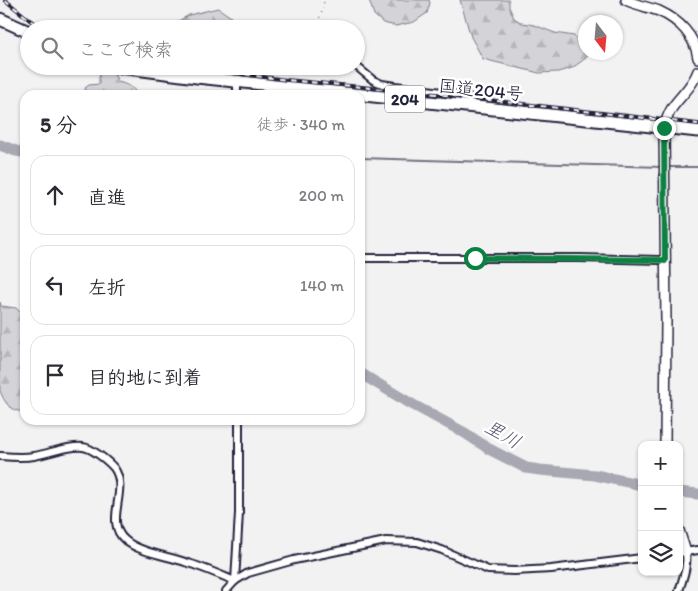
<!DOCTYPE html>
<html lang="ja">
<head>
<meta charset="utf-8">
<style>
  :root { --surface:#fff; --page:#f7f7f7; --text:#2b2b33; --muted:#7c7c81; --line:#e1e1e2 }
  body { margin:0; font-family:Itim,"Klee One",sans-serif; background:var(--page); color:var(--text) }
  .controls { position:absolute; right:15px; bottom:15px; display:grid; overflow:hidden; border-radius:10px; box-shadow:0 1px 4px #0004 }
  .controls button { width:45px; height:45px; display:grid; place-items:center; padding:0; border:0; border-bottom:1px solid var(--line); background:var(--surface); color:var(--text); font:25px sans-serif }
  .compass { position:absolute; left:578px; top:15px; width:45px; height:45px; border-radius:50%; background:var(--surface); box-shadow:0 1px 4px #0004; rotate:164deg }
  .stop { position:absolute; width:15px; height:15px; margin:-11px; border:4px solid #0b8043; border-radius:50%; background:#fff }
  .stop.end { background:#0b8043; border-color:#fff; box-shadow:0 1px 5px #0008 }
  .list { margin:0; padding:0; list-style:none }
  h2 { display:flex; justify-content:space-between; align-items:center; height:65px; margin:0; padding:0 20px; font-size:21px }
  h2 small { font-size:16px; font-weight:400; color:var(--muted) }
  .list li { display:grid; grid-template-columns:32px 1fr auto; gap:15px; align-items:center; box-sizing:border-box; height:80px; margin:0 10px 10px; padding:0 10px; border:1px solid var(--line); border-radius:15px }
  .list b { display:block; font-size:19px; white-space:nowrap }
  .list em { font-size:16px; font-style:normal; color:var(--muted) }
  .icon { flex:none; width:28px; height:28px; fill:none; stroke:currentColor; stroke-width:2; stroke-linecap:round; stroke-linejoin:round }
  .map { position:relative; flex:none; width:698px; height:591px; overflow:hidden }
  .search { position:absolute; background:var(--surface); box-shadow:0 1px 4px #0004; left:20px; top:20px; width:345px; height:55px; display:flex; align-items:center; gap:12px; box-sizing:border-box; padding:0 18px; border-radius:28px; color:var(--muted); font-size:19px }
  .panel { position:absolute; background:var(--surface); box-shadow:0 1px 4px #0004; left:20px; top:90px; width:345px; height:335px; border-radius:15px }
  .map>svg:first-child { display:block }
</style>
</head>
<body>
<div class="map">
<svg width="698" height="591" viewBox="0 0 698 591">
  <defs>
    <pattern id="forest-firs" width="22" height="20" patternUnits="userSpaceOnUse" patternTransform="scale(1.25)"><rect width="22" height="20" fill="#d3d3d8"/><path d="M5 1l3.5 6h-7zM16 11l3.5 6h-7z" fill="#b5b5ba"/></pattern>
  </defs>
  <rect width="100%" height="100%" fill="#f2f2f3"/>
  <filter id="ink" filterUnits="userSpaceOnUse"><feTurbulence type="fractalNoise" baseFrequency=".02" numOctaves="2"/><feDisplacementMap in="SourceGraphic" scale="10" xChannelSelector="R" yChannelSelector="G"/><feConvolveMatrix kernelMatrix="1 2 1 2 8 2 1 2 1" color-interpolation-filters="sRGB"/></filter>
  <g filter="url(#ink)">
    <!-- forest -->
    <g fill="url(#forest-firs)" stroke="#7a7a8a">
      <polygon points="369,0 429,0 430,3 427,13 414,22 396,26 383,23 374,15"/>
      <polygon points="460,0 509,0 509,7 514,18 522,23 534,25 555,33 574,36 585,45 586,52 589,53 589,55 582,61 572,68 558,72 539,73 483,59 471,37"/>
      <polygon points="218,8 231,17 231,29 175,29 175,23 189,15"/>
      <path d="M 101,72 L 113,73 L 119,82 C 127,85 134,86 137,95 L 91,95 L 86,93 L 85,88 L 89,85 L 99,84 L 99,77 Z"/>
      <path d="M 0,302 L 1,306 L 16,308 L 25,317 L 25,411 C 11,413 5,403 0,391 Z"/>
    </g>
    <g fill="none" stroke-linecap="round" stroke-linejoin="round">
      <!-- stream -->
      <g stroke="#727282" stroke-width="2">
        <polyline points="360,158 662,167"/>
        <polyline points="667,167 698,167"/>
      </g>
      <!-- river -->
      <g stroke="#a8a8b2" stroke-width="11">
        <polyline points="0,145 16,151 25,153"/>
        <polyline points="360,373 408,402 465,433 489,449 526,468 540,470 595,475 642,485"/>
        <polyline points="679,492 698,494"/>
      </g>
      <defs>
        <g id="street">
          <polyline points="356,66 373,80 382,84 395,86 466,95 470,98 473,107"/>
          <polyline points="237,81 237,95"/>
          <polyline points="360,258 580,258 660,260 665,261"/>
          <path d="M 0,456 C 12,457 23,458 34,456 C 48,454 69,445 83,447 C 92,448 108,461 114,468 C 130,490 103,521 125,540 C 138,552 168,556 185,562 C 202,567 218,574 235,581"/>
          <polyline points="679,553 698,550"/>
          <polyline points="235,581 239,513 239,420"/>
          <polyline points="226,591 235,581 248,573 294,560 386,541 417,542 442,550 488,570 514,571 551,569 642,558"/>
          <path d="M 679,591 C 683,578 688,566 686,552"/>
        </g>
        <g id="secondary">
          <path d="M 626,0 C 636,5 648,7 659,11 C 679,20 695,36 698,58"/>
          <path d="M 665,445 L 666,320 L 664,127 C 666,121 668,114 672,108 C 681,95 693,86 698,71"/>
          <polyline points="679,530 686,552"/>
        </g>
        <g id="highway">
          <polyline points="0,19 29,32"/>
          <polyline points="112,66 197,77 698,131"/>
        </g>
      </defs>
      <!-- street casing -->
      <use href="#street" stroke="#22223b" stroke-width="10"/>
      <!-- secondary casing -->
      <use href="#secondary" stroke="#22223b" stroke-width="12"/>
      <!-- highway casing -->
      <use href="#highway" stroke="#22223b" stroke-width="15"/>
      <!-- path -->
      <path stroke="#22223b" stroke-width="1" stroke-dasharray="1 4" stroke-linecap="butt" d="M 310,29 C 319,23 324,10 324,0"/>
      <!-- street -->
      <use href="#street" stroke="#fff" stroke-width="6"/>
      <!-- secondary -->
      <use href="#secondary" stroke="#fff" stroke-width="9"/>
      <!-- highway -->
      <use href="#highway" stroke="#fff" stroke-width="11"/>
      <defs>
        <g id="rail">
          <polyline points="5,0 31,21 43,29"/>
          <polyline points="180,66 287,80 436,94 698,124"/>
        </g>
      </defs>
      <!-- rail casing -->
      <use href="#rail" stroke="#22223b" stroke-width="4"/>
      <!-- rail -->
      <use href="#rail" stroke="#fff" stroke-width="2" stroke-dasharray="5.5" stroke-linecap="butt"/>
    </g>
  </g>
  <g fill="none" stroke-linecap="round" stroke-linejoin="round" filter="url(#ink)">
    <!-- route -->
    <polyline stroke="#0b8043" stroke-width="6" points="475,258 660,260 665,261 664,128"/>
  </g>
  <g text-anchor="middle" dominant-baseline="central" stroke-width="5" stroke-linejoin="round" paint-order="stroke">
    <!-- shield labels -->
    <rect fill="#fff" stroke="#646476" stroke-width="1" x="385" y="85.5" width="40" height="27" rx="4"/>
    <g font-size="16" font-weight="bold" fill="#22223b">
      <text x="405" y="99">204</text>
    </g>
    <!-- street labels -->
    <g font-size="18" fill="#22223b" stroke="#fff">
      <text transform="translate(481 90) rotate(6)">国道204号</text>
    </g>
    <!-- water labels -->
    <g font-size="19" font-style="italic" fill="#58586b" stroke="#fff">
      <text transform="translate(503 434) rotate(30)">里川</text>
    </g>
  </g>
</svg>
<div class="controls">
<button>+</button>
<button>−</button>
<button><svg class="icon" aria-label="layers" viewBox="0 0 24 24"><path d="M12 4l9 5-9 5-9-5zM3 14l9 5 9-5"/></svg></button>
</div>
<svg class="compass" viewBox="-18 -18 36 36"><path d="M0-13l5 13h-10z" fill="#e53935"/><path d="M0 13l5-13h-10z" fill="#7c7c81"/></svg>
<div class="stop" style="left:475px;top:258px"></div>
<div class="stop end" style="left:664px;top:128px"></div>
<div class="search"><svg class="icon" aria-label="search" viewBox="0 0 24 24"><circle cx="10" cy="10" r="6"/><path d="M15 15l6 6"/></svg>ここで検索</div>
<section class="panel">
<h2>5 分<small>徒歩 · 340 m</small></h2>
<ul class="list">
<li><svg class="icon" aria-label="ahead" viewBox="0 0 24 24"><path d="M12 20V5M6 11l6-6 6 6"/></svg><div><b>直進</b></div><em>200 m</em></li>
<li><svg class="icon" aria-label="left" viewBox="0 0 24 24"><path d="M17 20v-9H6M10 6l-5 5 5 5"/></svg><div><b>左折</b></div><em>140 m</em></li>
<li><svg class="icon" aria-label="arrive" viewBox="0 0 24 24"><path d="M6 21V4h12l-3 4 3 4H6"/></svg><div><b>目的地に到着</b></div></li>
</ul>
</section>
</div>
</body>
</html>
